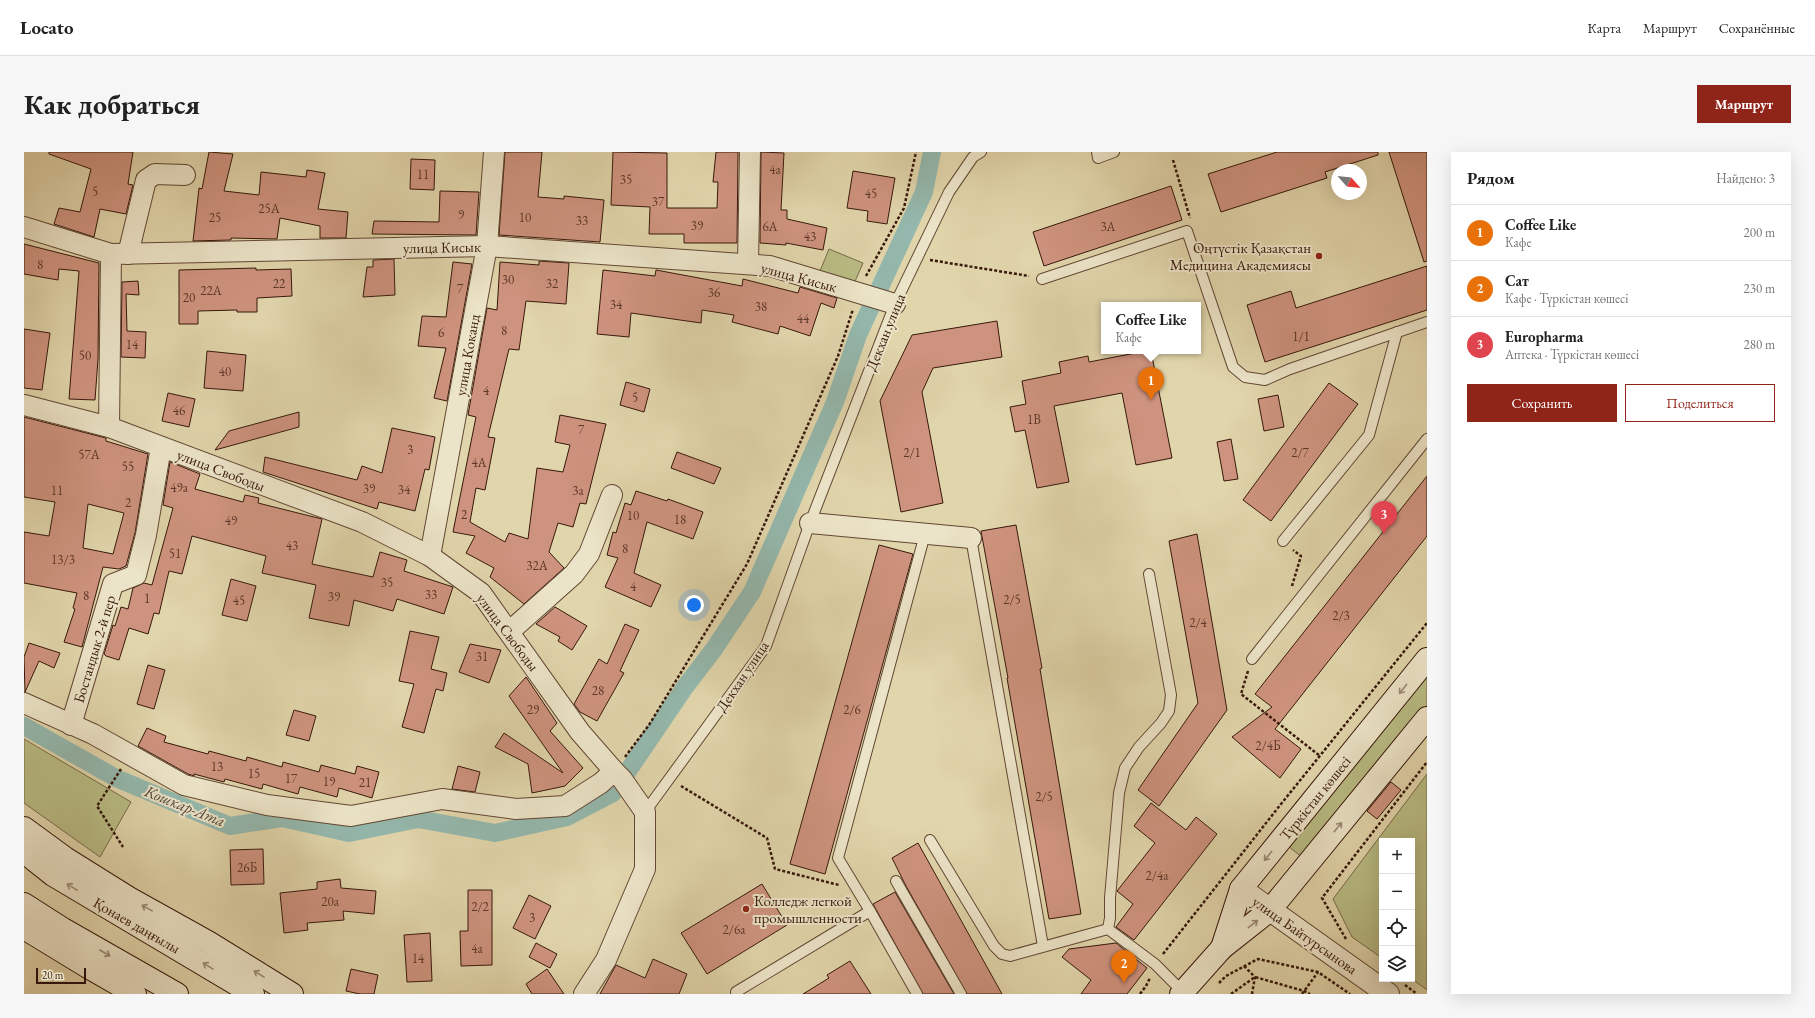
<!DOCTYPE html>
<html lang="ru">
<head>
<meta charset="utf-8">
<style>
  :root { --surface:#fff; --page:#f6f6f6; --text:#222; --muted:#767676; --line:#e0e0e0; --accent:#8f2418 }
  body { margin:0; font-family:"EB Garamond",serif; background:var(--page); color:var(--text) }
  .controls { position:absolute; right:12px; bottom:12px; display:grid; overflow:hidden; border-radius:0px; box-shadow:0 4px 16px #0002 }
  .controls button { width:36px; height:36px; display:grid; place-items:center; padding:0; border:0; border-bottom:1px solid var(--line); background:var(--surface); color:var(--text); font:20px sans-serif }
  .compass { position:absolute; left:1307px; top:12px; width:36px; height:36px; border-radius:50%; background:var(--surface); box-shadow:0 4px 16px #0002; rotate:117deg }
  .scale { position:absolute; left:12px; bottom:10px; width:50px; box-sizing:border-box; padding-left:4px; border:2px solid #37180b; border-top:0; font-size:11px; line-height:14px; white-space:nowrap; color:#37180b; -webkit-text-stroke:3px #ece4c8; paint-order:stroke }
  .you { position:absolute; left:670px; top:453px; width:14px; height:14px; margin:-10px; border:3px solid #fff; border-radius:50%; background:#1a73e8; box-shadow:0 0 0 6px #1a73e833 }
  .badge { display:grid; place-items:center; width:26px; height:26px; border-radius:50%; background:var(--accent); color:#fff; font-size:13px; font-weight:700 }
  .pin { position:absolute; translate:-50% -33px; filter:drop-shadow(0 1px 2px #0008) }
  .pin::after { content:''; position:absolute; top:21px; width:14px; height:12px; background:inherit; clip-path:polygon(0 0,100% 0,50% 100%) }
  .popup { position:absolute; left:1077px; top:150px; width:100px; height:52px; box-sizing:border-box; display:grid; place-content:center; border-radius:0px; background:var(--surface); filter:drop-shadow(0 1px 3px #0005); font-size:13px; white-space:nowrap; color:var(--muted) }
  .popup b { font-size:15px; color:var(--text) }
  .popup::after { content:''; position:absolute; left:50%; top:100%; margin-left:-8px; border:8px solid transparent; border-top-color:var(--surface) }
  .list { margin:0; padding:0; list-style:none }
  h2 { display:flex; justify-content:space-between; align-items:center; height:52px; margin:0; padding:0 16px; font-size:17px }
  h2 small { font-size:13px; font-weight:400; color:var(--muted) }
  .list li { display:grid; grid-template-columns:26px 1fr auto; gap:12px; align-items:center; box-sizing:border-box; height:56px; padding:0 16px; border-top:1px solid var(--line) }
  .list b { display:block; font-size:15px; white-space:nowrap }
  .list p { margin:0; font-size:13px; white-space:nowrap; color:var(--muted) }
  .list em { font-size:13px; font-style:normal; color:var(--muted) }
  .actions { display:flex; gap:8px; padding:12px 16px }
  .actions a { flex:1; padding:9px 0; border:1px solid var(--accent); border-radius:0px; text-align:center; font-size:14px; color:var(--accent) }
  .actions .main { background:var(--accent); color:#fff }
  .icon { flex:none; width:22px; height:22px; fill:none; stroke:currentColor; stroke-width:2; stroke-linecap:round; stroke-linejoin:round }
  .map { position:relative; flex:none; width:1403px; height:842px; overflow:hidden; border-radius:0px }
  header { display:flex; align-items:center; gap:24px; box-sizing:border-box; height:56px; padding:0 20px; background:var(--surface); border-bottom:1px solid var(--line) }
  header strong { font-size:19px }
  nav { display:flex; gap:22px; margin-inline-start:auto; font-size:14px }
  .intro { display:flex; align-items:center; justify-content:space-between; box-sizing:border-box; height:96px; padding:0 24px }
  h1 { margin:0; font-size:28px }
  .button { padding:10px 18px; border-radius:0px; background:var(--accent); color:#fff; font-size:14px; font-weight:700 }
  main { display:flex; gap:24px; padding:0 24px }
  aside { flex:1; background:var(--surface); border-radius:0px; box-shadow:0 4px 16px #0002 }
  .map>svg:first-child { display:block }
</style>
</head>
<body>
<header>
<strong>Locato</strong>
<nav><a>Карта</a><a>Маршрут</a><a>Сохранённые</a></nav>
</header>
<div class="intro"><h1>Как добраться</h1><a class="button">Маршрут</a></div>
<main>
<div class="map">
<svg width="1403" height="842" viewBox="0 0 1403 842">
  <rect width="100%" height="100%" fill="#e1d5ab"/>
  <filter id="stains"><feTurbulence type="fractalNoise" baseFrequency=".005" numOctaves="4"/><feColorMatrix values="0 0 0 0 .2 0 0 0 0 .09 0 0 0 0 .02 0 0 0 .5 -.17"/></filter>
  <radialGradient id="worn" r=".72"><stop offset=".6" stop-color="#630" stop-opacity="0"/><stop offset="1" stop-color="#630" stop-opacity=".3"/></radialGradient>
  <!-- green -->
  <g fill="#b9bc84" stroke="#786a48">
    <polygon points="805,97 839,111 829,134 796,119"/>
    <polygon points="1403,512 1403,558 1284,710 1259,690"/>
    <polygon points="0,587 107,650 76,705 0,651"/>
    <polygon points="1403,622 1403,838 1388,827 1388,689 1358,689 1358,806 1328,785 1309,747"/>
  </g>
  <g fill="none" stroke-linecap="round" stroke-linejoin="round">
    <!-- canal -->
    <polyline stroke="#94b8ad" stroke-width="18" points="0,574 92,626 206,674 258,666 325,681 394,667 471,681 543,665 589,641 661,535 690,497 728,440 811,250 834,183 900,40 908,0"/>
  </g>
  <!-- building -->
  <g fill="#ce937e" stroke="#37180b" fill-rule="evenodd">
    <polygon points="25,0 109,0 104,32 109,33 102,62 76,57 70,85 30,72 35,56 56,60 67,17 25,2"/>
    <polygon points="185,0 209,2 200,39 235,43 237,20 282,25 283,18 301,21 294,57 324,60 322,86 296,86 296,74 256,66 253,87 207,86 207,88 169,89 175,36 178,37"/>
    <polygon points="481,0 518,0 514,45 540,47 540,44 580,48 576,90 475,83"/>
    <polygon points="589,0 643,1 643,56 693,56 694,30 689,30 692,0 714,0 713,91 660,91 660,82 625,82 626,55 587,53"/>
    <polygon points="737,0 760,1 757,58 763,58 763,67 803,76 799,98 762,91 762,93 736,91"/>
    <polygon points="1253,0 1354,0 1354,3 1301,20 1303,26 1197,60 1184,22"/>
    <polygon points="1365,0 1403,0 1403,109 1400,110"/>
    <polygon points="387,7 411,8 410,38 386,37"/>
    <polygon points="829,19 871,26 863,72 843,69 844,59 823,56"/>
    <polygon points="1147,34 1158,68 1020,114 1009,80"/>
    <polygon points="416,39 455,40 452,83 348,82 350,69 415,70"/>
    <polygon points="0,92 75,111 74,207 71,248 45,247 55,119 35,117 34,128 0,122"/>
    <polygon points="370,107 371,143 339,145 343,115 349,115 349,108"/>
    <polygon points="515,109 545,111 542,152 502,149 495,198 485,197 464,285 471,286 461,338 452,336 446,370 481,390 485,381 504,387 513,316 539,320 546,293 531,290 536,263 582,272 562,352 556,351 549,375 534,371 525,400 540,416 500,452 466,425 470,416 442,401 451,384 429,380 452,265 444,263 463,156 473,158 476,110 515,113"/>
    <polygon points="429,110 448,112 423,249 410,246 422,196 394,194 398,164 422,165"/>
    <polygon points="1403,114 1403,158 1241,210 1223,153 1267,139 1272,156"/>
    <polygon points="232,116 232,118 267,117 268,144 233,146 233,160 213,160 213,158 174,159 174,172 155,172 155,118"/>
    <polygon points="579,118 631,124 632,118 718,134 719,127 774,141 776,135 813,146 810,156 797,151 786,184 756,174 754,182 708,170 710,163 678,158 677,171 607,161 605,185 573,182"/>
    <polygon points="114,129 115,143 102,142 103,179 122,180 121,206 97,205 98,130"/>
    <polygon points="973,169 978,205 909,216 898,240 919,351 877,360 856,249 888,183"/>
    <polygon points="0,177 26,181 18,238 0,236"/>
    <polygon points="183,199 222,203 219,239 180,236"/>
    <polygon points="1122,199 1127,199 1148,306 1112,313 1098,241 1030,254 1045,330 1013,336 1001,278 991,280 986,255 1002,252 998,229 1037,221 1035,210 1064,204 1065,210"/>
    <polygon points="602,230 626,237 620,260 596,253"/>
    <polygon points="1305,231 1334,252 1247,369 1219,348"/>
    <polygon points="144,241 171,247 165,275 138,269"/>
    <polygon points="1254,243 1260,275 1240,279 1234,247"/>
    <polygon points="275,260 275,275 191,298 205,279"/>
    <path d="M 0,265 L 82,286 L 82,289 L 124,302 L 111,381 L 102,414 L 95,417 L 79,415 L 58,495 L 40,490 L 51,457 L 49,456 L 53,441 L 0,431 L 0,380 L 25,384 L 31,350 L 0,345 ZM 64,352 L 100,361 L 89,402 L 59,396 Z"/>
    <polygon points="368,276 411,285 405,318 401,317 391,359 355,350 353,357 239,320 241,305 333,328 338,314 358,321"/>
    <polygon points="1207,287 1214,327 1200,329 1193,290"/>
    <polygon points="653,300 697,316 690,332 647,316"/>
    <polygon points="146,310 176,322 171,337 219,350 221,343 235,346 234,351 298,367 288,412 349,425 356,400 383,408 380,419 429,435 420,462 373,447 369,459 330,448 325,474 285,466 292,433 238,421 242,404 168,384 158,422 145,419 135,462 130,461 124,482 105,476 95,508 82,504 80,502 89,473 91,474 97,455 104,457 109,436 120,431 128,433 149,356 139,353"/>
    <polygon points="1403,324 1403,384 1251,577 1277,597 1256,626 1208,585 1248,555 1231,542"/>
    <polygon points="612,339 643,349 644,347 679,360 669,387 623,370 610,421 637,433 627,455 581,435 594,406 583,403 589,380 592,381 601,351 607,353"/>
    <polygon points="992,373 1018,516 1016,517 1057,762 1025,767 983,526 984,526 957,379"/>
    <polygon points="1173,382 1203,558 1135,654 1114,638 1174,551 1145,389"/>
    <polygon points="855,393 889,402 801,722 766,712"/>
    <polygon points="207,427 232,434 223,469 198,463"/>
    <polygon points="531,455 563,474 548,498 534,489 536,485 512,472"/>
    <polygon points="601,472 615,478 596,519 600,521 573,569 556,560 550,552 575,507 583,512"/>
    <polygon points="386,479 415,485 407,517 423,521 419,539 412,537 400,581 378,575 390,532 375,529"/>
    <polygon points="5,491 36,501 30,516 15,509 1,540 0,505"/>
    <polygon points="446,492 477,498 465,531 435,520"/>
    <polygon points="124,513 141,518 130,557 113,552"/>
    <polygon points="502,525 533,571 526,579 559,616 541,634 508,641 504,612 471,595 480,581 539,621 485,544"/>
    <polygon points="270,558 292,564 285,589 262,583"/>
    <polygon points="123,576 142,584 140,590 184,602 185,599 222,609 223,605 258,615 259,610 295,620 297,613 331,622 333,614 355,620 348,646 315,636 313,645 276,635 274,642 239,632 238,637 201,627 200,630 170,622 170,624 164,622 114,594"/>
    <polygon points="434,614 456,620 451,640 428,637"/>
    <polygon points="1367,630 1377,638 1353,667 1343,659"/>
    <polygon points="1127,651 1162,678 1172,665 1193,682 1110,788 1092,775 1109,752 1093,739 1131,691 1110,674"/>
    <polygon points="894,691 978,842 943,842 882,734 868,706"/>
    <polygon points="239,697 240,732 207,733 206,698"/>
    <polygon points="316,727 317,736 352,739 350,762 319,759 320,768 283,771 284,778 260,781 256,741 293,737 293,730"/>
    <polygon points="738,732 763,773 683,822 657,781"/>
    <polygon points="444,738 468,738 468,813 437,814 436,779 444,779"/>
    <polygon points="871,740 930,842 899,842 849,752"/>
    <polygon points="505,743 527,754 511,787 489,776"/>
    <polygon points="406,781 408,829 383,830 380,783"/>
    <polygon points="512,791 533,802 526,816 505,805"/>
    <polygon points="1092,791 1123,816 1103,842 1057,842 1067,828 1038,805 1045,797"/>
    <polygon points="629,807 663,822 655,842 576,842 592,813 621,826"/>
    <polygon points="826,809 847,842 779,842 805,826 803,823"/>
    <polygon points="327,817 354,823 350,842 336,842 322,839"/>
    <polygon points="523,817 540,842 508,842 502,832"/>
  </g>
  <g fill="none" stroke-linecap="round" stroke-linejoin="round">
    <defs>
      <g id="service">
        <polyline points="1073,0 1074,6 1090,0"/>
        <polyline points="1018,127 1163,79 1209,215 1221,225 1241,228 1266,217 1403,170"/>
        <polyline points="947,386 1019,794"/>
        <polyline points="1259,389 1345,283 1373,180"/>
        <polyline points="1228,507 1403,287"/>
        <polyline points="621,660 742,494 786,371 871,152 925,40 949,5 957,0"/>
        <polyline points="906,688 970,794 978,802 986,804 1084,777 1131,812 1159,840"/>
        <polyline points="872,729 937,842"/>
        <polyline points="846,759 814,706 901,382"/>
        <polyline points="1084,777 1086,766 1086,746 1095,641 1101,616 1115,595 1137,571 1145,559 1147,543 1125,422"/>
        <polyline points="712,840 846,759 893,842"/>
      </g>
      <g id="minor">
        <polyline points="0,75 87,102 463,94 746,114 871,152"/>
        <polyline points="104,102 122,28 131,22 161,23"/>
        <polyline points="724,112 726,0"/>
        <polyline points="0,253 85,275 338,370 406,404 457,441 556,580 590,619 598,627 621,660 621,717 582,808 560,842"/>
        <polyline points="85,275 87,102"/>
        <polyline points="786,371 947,386"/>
        <polyline points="406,404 463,94 470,0"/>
        <polyline points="479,472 486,479 550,422 565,402 588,343"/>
        <polyline points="0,551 69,582 160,633 243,653 327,664 418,647 492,657 541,654 577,631 590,619"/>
        <polyline points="47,573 89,432 112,423 122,383 137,295"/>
      </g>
      <polyline id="tertiary" points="1217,737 1364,842"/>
      <g id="secondary">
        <polyline points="0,676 41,706 105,746 184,790 268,842"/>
        <polyline points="0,700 29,723 229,842"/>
        <polyline points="0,752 39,777 153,842"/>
        <polyline points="0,776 64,815 111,842"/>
        <polyline points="1198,796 1217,737 1403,507"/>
        <polyline points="1157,842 1198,796 1246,758 1403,566"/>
      </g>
    </defs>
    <!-- service casing -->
    <use href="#service" stroke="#624733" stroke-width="12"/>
    <!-- minor casing -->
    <use href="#minor" stroke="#624733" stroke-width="22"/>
    <!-- tertiary casing -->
    <use href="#tertiary" stroke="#624733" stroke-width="24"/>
    <!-- secondary casing -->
    <use href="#secondary" stroke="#37180b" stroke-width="24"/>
    <!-- path -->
    <g stroke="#37180b" stroke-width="2.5" stroke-dasharray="3 2" stroke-linecap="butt">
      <polyline points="1149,8 1166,66"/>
      <polyline points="906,108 1005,124"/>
      <polyline points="842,124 880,56 892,0"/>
      <polyline points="1268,434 1277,404 1269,398"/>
      <polyline points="1224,519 1217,542 1296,604"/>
      <polyline points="601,605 625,573 723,412 814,204 829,157"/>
      <polyline points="97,617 73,654 99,695"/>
      <polyline points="657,634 743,686 751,717 815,733"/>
      <polyline points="1322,787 1298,746 1403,610"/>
      <polyline points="1139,802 1257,652 1403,471"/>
      <polyline points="1220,814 1231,825 1228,842"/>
      <polyline points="1195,831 1202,824 1234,807 1294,820 1326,842"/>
      <polyline points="1381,833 1393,842"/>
      <polyline points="1116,842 1122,834 1126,826"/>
      <polyline points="1207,842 1231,825 1280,839 1286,842"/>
      <polyline points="1278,842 1294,820"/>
    </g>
    <!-- service -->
    <use href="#service" stroke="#ece4c8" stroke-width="10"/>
    <!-- minor -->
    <use href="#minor" stroke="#ece4c8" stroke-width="20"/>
    <!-- tertiary -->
    <use href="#tertiary" stroke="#ece4c8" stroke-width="22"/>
    <!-- secondary -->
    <use href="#secondary" stroke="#ece4c8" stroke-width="22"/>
  </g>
  <!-- one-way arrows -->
  <defs><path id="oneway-shaft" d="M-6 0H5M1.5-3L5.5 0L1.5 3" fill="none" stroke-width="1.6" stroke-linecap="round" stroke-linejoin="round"/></defs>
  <g stroke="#9b8873">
    <use href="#oneway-shaft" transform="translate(1379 537) rotate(129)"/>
    <use href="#oneway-shaft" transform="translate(1314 675) rotate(-51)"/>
    <use href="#oneway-shaft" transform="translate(1244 704) rotate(129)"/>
    <use href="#oneway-shaft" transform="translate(48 735) rotate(-149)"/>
    <use href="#oneway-shaft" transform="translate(123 756) rotate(-151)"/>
    <use href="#oneway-shaft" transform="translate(1229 772) rotate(-38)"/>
    <use href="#oneway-shaft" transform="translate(81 801) rotate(30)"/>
    <use href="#oneway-shaft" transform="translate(184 814) rotate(-148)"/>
    <use href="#oneway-shaft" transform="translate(235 822) rotate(-148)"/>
  </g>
  <!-- markers -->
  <g fill="#8f2418" stroke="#ece4c8" stroke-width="1.5">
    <circle cx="1295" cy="104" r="4"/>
    <circle cx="722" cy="757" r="4"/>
  </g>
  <g text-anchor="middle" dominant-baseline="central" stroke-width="4" stroke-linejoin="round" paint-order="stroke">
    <!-- number labels -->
    <g font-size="13" fill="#5d3728">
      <text x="751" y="17">4а</text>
      <text x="399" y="22">11</text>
      <text x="602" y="27">35</text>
      <text x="71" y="39">5</text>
      <text x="847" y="41">45</text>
      <text x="634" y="49">37</text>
      <text x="245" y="56">25А</text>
      <text x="437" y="62">9</text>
      <text x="191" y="65">25</text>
      <text x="501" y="65">10</text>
      <text x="558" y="68">33</text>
      <text x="673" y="73">39</text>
      <text x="746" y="74">6А</text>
      <text x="1084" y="74">3А</text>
      <text x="786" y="84">43</text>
      <text x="16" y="112">8</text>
      <text x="484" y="127">30</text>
      <text x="255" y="131">22</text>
      <text x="528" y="131">32</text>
      <text x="436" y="136">7</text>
      <text x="187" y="138">22А</text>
      <text x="690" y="140">36</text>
      <text x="165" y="145">20</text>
      <text x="592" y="152">34</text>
      <text x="737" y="154">38</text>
      <text x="779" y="166">44</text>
      <text x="480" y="178">8</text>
      <text x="417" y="180">6</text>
      <text x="1277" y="184">1/1</text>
      <text x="108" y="192">14</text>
      <text x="61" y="203">50</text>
      <text x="201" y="219">40</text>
      <text x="462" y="238">4</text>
      <text x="611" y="245">5</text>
      <text x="155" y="258">46</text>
      <text x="1010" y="267">1В</text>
      <text x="557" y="277">7</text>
      <text x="386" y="297">3</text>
      <text x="888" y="300">2/1</text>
      <text x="1276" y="300">2/7</text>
      <text x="65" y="302">57А</text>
      <text x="455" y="310">4А</text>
      <text x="104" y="314">55</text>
      <text x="155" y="335">49а</text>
      <text x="345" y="336">39</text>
      <text x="380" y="337">34</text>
      <text x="33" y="338">11</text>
      <text x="554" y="338">3а</text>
      <text x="104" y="350">2</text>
      <text x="440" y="362">2</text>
      <text x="609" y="363">10</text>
      <text x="656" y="367">18</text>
      <text x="207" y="368">49</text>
      <text x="268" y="393">43</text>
      <text x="601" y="396">8</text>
      <text x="151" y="401">51</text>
      <text x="39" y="407">13/3</text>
      <text x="513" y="413">32А</text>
      <text x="363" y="430">35</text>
      <text x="609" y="434">4</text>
      <text x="407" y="442">33</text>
      <text x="62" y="443">8</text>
      <text x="310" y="444">39</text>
      <text x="123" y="446">1</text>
      <text x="988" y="447">2/5</text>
      <text x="215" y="448">45</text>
      <text x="1317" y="463">2/3</text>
      <text x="1174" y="470">2/4</text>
      <text x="458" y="504">31</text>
      <text x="574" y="538">28</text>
      <text x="509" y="557">29</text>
      <text x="828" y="557">2/6</text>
      <text x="1244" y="593">2/4Б</text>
      <text x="193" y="614">13</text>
      <text x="230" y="621">15</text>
      <text x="267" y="626">17</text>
      <text x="305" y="629">19</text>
      <text x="341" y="630">21</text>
      <text x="1020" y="644">2/5</text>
      <text x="223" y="715">26Б</text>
      <text x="1133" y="723">2/4а</text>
      <text x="306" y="749">20а</text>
      <text x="456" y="754">2/2</text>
      <text x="508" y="765">3</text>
      <text x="710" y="777">2/6а</text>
      <text x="453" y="796">4а</text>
      <text x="394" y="806">14</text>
    </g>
    <!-- street labels -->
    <g font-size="15" fill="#37180b" stroke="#ece4c8">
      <text transform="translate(418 95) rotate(-1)">улица Кисык</text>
      <text transform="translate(775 125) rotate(15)">улица Кисык</text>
      <text transform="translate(861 180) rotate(-68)">Декхан улица</text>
      <text transform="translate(443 203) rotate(-80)">улица Коканд</text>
      <text transform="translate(197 318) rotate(21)">улица Свободы</text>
      <text transform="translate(484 480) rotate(53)">улица Свободы</text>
      <text transform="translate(70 497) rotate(-73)">Бостандык 2-й пер</text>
      <text transform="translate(718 524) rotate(-56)">Декхан улица</text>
      <text transform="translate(1291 646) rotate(-51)">Түркістан көшесі</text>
      <text transform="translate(113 773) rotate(30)">Қонаев даңғылы</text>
      <text transform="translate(1281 783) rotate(35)">улица Байтурсынова</text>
    </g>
    <!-- poi labels -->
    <g font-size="15" fill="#37180b" stroke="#ece4c8" text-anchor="end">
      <text x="1287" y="95">Оңтүстік Қазақстан<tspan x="1287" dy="17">Медицина Академиясы</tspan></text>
      <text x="730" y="748" text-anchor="start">Колледж легкой<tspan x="730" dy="17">промышленности</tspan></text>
    </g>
    <!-- water labels -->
    <g font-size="16" font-style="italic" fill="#53483c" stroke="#ece4c8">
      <text transform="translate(161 654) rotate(22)">Кошкар-Ата</text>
    </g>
  </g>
  <rect width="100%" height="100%" filter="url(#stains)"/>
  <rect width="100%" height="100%" fill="url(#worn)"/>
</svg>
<div class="controls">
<button>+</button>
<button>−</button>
<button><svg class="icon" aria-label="locate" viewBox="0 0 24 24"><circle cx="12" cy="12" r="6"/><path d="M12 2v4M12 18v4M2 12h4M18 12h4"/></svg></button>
<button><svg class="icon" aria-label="layers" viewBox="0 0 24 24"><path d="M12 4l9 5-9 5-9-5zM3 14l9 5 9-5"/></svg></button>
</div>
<svg class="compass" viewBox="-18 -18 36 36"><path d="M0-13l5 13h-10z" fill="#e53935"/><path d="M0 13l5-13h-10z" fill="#767676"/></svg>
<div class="scale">20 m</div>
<div class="you"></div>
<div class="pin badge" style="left:1127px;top:248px;background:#e8710a">1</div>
<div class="popup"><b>Coffee Like</b>Кафе</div>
<div class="pin badge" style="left:1100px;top:831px;background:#e8710a">2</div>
<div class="pin badge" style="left:1360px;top:382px;background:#e0444e">3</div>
</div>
<aside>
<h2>Рядом<small>Найдено: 3</small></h2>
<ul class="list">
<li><span class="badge" style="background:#e8710a">1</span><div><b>Coffee Like</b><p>Кафе</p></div><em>200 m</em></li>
<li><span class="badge" style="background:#e8710a">2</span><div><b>Сат</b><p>Кафе · Түркістан көшесі</p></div><em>230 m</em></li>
<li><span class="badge" style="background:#e0444e">3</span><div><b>Europharma</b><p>Аптека · Түркістан көшесі</p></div><em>280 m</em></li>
</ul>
<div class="actions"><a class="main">Сохранить</a><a>Поделиться</a></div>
</aside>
</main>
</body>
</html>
